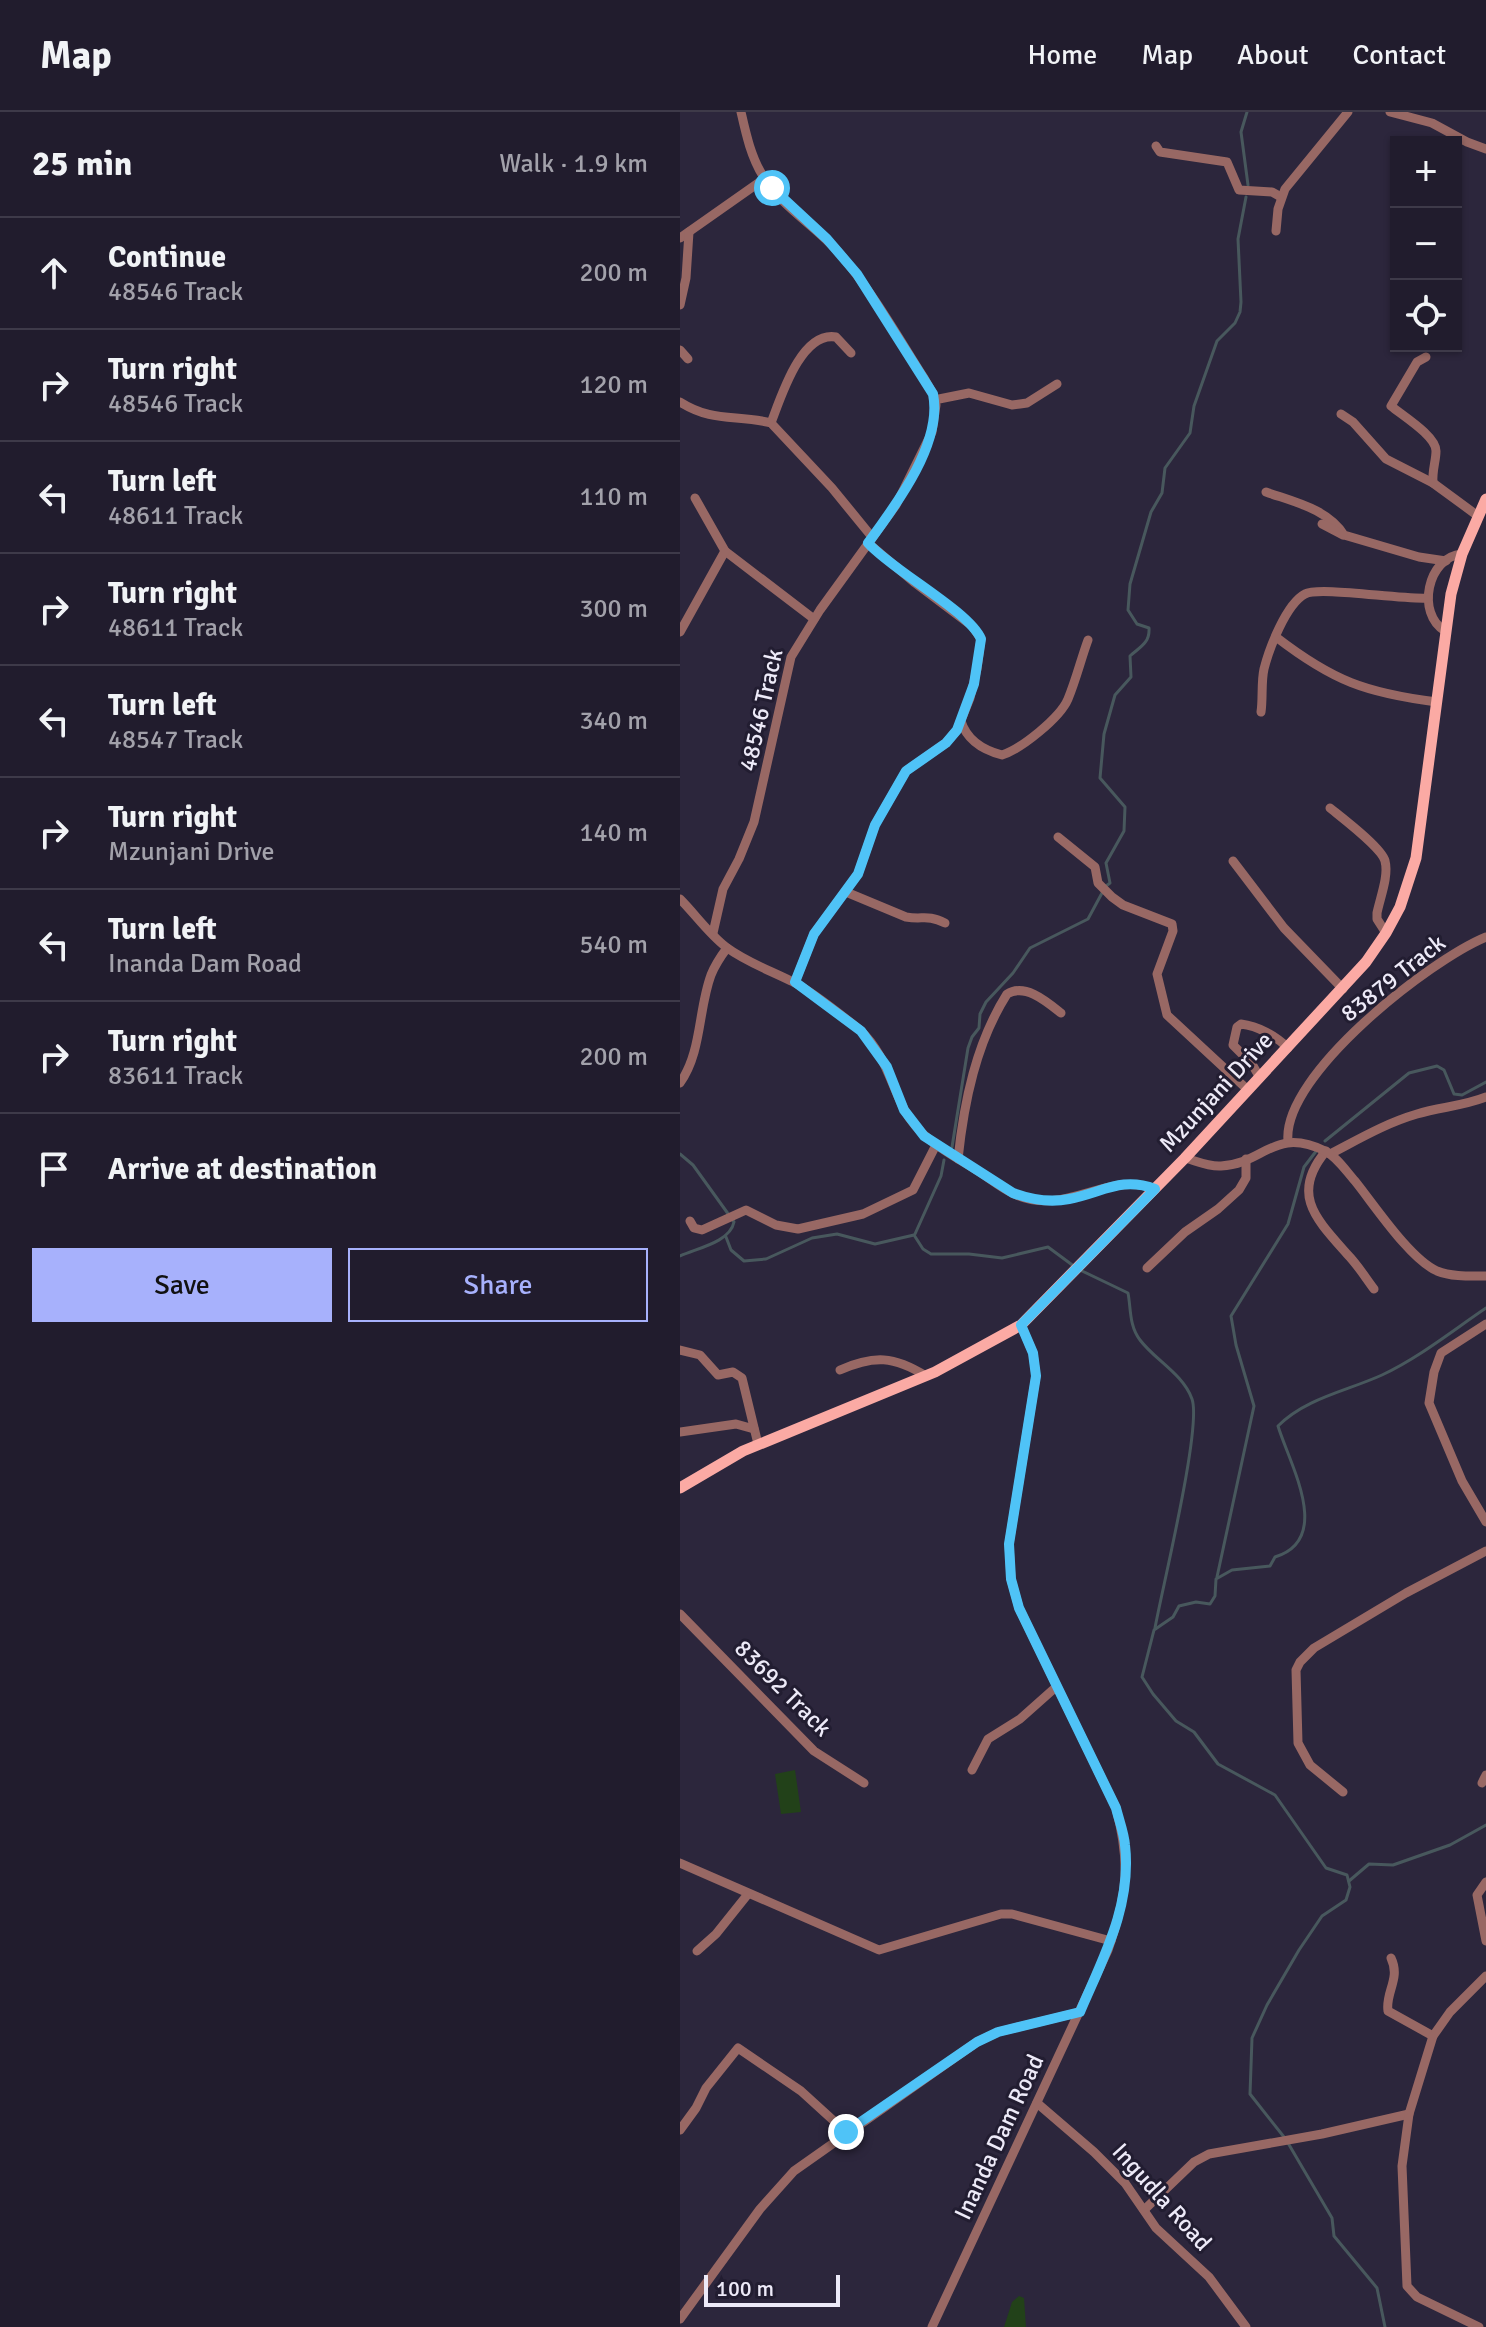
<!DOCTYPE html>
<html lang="en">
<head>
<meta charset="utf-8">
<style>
  :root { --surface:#211c2d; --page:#292535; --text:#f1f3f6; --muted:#a2a1aa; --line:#3e3a49; --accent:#a7b1fc }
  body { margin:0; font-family:Signika,sans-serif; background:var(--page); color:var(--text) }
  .controls { position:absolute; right:24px; top:24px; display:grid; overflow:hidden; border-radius:0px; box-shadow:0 2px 6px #0004 }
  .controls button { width:72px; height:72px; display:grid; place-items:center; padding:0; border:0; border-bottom:2px solid var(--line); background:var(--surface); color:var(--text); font:40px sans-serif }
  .scale { position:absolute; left:24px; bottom:20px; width:136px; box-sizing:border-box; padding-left:8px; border:4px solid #edeaf8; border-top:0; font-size:22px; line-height:28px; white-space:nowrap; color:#edeaf8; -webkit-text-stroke:6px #221d31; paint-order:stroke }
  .stop { position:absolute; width:24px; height:24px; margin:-18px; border:6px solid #4fc3f7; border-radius:50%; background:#fff }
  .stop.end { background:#4fc3f7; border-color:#fff; box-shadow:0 2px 8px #0008 }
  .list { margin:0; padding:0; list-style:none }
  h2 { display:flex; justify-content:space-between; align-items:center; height:104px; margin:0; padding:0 32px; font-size:34px }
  h2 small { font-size:26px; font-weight:400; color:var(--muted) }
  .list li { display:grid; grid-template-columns:52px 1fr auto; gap:24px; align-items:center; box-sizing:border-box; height:112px; padding:0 32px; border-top:2px solid var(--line) }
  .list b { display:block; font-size:30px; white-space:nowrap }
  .list p { margin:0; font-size:26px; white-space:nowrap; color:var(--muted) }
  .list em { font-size:26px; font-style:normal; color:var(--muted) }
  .actions { display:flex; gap:16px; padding:24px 32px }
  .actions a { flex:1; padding:18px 0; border:2px solid var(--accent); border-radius:0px; text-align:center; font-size:28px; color:var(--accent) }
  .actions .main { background:var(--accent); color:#111 }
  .icon { flex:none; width:44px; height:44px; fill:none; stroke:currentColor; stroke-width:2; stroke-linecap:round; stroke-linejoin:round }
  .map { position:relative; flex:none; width:806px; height:2215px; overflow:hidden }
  header { display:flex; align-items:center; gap:48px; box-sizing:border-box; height:112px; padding:0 40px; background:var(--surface); border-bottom:2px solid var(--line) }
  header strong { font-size:38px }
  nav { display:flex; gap:44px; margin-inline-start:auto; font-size:28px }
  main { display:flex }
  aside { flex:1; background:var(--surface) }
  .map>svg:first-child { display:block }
</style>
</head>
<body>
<header>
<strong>Map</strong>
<nav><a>Home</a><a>Map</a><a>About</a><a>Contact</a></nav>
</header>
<main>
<aside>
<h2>25 min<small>Walk · 1.9 km</small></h2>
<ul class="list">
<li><svg class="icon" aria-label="ahead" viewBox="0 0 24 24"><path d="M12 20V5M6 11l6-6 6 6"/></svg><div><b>Continue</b><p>48546 Track</p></div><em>200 m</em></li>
<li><svg class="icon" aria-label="right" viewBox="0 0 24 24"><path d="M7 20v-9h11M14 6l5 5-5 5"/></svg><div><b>Turn right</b><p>48546 Track</p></div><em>120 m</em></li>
<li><svg class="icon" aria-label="left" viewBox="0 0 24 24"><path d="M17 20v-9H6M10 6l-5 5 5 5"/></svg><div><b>Turn left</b><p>48611 Track</p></div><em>110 m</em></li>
<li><svg class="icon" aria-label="right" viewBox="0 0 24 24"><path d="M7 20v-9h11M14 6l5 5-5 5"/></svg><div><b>Turn right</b><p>48611 Track</p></div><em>300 m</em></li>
<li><svg class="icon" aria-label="left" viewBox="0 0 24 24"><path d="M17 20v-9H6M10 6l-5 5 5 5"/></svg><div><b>Turn left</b><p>48547 Track</p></div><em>340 m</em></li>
<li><svg class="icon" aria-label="right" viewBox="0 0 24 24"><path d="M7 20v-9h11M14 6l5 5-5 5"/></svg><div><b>Turn right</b><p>Mzunjani Drive</p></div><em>140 m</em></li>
<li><svg class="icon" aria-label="left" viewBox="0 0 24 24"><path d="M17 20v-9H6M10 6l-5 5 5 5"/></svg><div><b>Turn left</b><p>Inanda Dam Road</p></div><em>540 m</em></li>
<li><svg class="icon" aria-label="right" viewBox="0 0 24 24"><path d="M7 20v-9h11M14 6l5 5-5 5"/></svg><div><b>Turn right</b><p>83611 Track</p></div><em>200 m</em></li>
<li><svg class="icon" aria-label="arrive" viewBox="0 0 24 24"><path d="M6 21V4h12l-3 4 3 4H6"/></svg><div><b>Arrive at destination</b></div></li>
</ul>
<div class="actions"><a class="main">Save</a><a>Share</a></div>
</aside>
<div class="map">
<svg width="806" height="2215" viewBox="0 0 806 2215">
  <rect width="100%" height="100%" fill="#2c263c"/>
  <!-- green -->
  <g fill="#224119">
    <polygon points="115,1658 121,1700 101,1702 95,1662"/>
    <polygon points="339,2184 344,2186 346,2215 324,2215 332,2190"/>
  </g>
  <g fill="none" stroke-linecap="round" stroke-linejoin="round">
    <!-- stream -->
    <g stroke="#48585d" stroke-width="3">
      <polyline points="567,0 561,20 568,73"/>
      <path d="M 426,774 L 430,771 L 426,751 L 444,719 L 445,695 L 420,666 L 424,622 L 435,583 L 451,565 L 450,544 C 460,535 470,531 469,516 L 457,512 L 448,498 L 450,472 L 471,400 L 482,381 L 485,356 L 510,321 L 514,294 L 537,229 L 555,211 L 560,200 L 561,190 L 558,127 L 566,85"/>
      <polyline points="645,1029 729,961 757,954 764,958 774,982 782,983 806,970"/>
      <polyline points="272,1035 288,936 292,925 299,916 300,902 306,890 333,861 350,836 408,807 422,781"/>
      <path d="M 0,1042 L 13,1053 L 54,1110 C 50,1130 18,1136 0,1144"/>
      <polyline points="235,1122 261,1064 264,1048"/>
      <polyline points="46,1125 51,1138 64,1149 86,1147 132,1126 157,1122 195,1132 234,1123 243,1137 251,1142 289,1142 322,1146 368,1135 395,1155"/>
      <path d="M 402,1159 L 448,1181 C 451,1196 449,1214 460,1228 C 475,1248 503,1262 512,1287 C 522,1315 482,1477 475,1516"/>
      <polyline points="537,1465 574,1294 556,1233 551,1204 608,1112 624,1055 637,1038"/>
      <polyline points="669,1769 689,1752 713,1753 770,1733 806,1713"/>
      <path d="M 604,2025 L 570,1982 L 572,1926 L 587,1893 L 619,1838 L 642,1804 L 666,1788 L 670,1775 L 667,1763 L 646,1756 L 595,1683 L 538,1652 L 514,1620 L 496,1609 L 473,1582 L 462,1565 L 474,1518 L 493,1505 L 499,1494 L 516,1490 L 530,1492 L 535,1484 L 536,1467 L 552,1458 L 590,1454 L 595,1445 C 654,1427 609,1351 598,1314 C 626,1286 667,1279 702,1263 C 740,1245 772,1219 806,1196"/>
      <polyline points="608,2031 652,2106 654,2124 697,2176 705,2215"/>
    </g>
    <!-- minor -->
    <g stroke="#986864" stroke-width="9">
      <polyline points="710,0 752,11 787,30 806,37"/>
      <polyline points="476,34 480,40 547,50 559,78 592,80 601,85"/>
      <polyline points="596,119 598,97 605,77 668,0"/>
      <polyline points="0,126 84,67"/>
      <polyline points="0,193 6,166 9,120"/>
      <polyline points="0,238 8,247"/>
      <path d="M 746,245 L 737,250 L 711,294 C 723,304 756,324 756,339 C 756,349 752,358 753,371"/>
      <polyline points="254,288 289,281 332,293 340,292 347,291 377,272"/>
      <path d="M 0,290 C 33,311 56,302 91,311 L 152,376 L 192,425"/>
      <polyline points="661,302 673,310 706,347 753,371 798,404"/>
      <path d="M 91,311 C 101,285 121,219 156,225 L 171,241"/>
      <path d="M 586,380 C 614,390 648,397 664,423 L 739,445 L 766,449"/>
      <polyline points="15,386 45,439 134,507"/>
      <polyline points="642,412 663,423"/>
      <path d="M 765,519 C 736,502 747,445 782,442"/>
      <polyline points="0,520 45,439"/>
      <path d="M 596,525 C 653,569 686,581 757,590"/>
      <path d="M 581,600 C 583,587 581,570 584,557 C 589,537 606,492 625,482 C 639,474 722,488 748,486"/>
      <path d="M 281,609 C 287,629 303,638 322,643 C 341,637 380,606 388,587 C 396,568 401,547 408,528"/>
      <path d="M 650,696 C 661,705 702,736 705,749 C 709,764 700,786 697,801 L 697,807 L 706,821"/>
      <polyline points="378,725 415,755 418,771 432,785 443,793 492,812 493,819 477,862 487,903 568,978"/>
      <polyline points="553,749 604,816 663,877"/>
      <path d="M 166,780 L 226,805 C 244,808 246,802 265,811"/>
      <path d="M 0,787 C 15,802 29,822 46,835 C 66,850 89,858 111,869 C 129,877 164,905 180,918 C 204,940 210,970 224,997 C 239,1027 271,1042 298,1059 C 309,1066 321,1076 334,1082 C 386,1106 426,1058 475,1077"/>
      <path d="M 33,821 L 43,777 L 59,747 L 74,710 L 111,545 L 140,498 L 216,393 L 252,320 L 256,293 L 253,282 L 244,266 C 218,225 193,181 161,143 C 138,115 102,96 83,64 C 71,45 66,22 61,0"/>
      <polyline points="115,870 134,822 178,762 195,713 226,659 266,631 277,618 290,586 297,557 301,527 292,514 235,471 188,431"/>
      <path d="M 580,966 L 572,952 L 553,933 L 557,915 L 561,912 C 578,914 596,924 608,936"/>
      <path d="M 0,971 C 22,940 18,898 31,863 C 35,853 41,844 47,836"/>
      <path d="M 608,1029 C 602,963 750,848 806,825"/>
      <path d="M 646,1039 C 610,1082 636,1107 667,1142 C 677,1152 685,1165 694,1177"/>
      <path d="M 650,1042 C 679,1027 706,1011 737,1002 C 760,995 784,994 806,985"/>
      <path d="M 505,1046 C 516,1049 529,1055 541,1054 C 584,1052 594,1014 645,1039 C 657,1045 666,1059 675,1069 C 695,1094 730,1147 757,1159 C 772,1165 790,1164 806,1164"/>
      <path d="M 278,1047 C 284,990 296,931 327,882 C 345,871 366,889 381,901"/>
      <polyline points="10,1109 14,1116 22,1118 66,1098 96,1113 118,1117 183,1102 233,1078 256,1033"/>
      <polyline points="467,1156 505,1120 538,1097 559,1078 566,1066 566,1047"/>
      <polyline points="806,1212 761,1241 754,1260 749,1291 782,1369 806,1410"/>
      <polyline points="0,1238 20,1243 38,1263 53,1260 62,1266 78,1332"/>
      <path d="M 160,1258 C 194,1243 214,1244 246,1264"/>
      <polyline points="0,1320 56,1312 74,1317"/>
      <polyline points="0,1502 134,1639 184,1671"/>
      <polyline points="292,1658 308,1627 340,1607 376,1575"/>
      <polyline points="802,1671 806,1663"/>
      <polyline points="663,1680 630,1653 618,1631 616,1558 620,1550 634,1536 726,1481 806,1439"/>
      <polyline points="0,1751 199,1838 321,1802 332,1802 431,1829"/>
      <polyline points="806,1770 797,1783 806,1829"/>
      <polyline points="17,1839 36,1822 68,1782"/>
      <path d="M 711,1846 C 721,1867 705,1880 708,1899 L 753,1924"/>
      <polyline points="357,1991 414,2040 445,2071 476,2116 529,2165 566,2215"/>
      <polyline points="0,2018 16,1996 26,1976 58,1936 121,1979 166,2020"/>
      <polyline points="464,2098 514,2050 529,2042 642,2022 729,2002"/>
      <polyline points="0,2207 80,2097 114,2059 297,1930 318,1920 400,1900"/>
      <path d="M 252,2215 L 428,1838 C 447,1783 451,1753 436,1696 L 339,1496 L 331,1467 L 329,1432 L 356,1264 L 353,1241 L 341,1213"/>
      <polyline points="799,2215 737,2185 727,2174 722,2054 729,2002 753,1924 770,1900 806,1864"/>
    </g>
    <!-- major -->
    <polyline stroke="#fbaaa4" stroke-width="11" points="0,1376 63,1339 255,1260 341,1213 505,1046 686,850 706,821 720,795 736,746 771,482 782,442 806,387"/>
  </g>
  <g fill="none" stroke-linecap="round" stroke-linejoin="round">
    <!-- route -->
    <path stroke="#4fc3f7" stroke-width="10" d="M 92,76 L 147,127 L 177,162 L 253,282 C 263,331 216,393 188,431 C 213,459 289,499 301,527 L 294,572 L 277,618 L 266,631 L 226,659 L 195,713 L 178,762 L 134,822 L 115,870 L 181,919 L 207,955 L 224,998 L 244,1024 L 333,1081 C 352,1088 369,1091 389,1087 C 422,1081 441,1064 475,1077 L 341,1213 L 353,1241 L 356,1264 L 329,1432 L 331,1467 L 339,1496 L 436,1696 C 439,1708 444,1721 445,1733 C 452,1794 423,1846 400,1900 L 318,1920 L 297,1930 L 166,2020"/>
  </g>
  <g text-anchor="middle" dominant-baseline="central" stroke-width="6" stroke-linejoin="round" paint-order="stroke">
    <!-- street labels -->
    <g font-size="24" fill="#edeaf8" stroke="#221d31">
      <text transform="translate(81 598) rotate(-77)">48546 Track</text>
      <text transform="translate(713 866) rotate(-38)">83879 Track</text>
      <text transform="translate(536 980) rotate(-47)">Mzunjani Drive</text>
      <text transform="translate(103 1576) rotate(45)">83692 Track</text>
      <text transform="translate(319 2025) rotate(-65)">Inanda Dam Road</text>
      <text transform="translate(482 2085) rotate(48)">Ingudla Road</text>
    </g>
  </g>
</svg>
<div class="controls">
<button>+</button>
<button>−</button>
<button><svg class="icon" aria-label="locate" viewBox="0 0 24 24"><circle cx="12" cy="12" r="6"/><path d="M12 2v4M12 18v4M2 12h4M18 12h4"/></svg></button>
</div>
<div class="scale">100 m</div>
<div class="stop" style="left:92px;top:76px"></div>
<div class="stop end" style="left:166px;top:2020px"></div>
</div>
</main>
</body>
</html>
